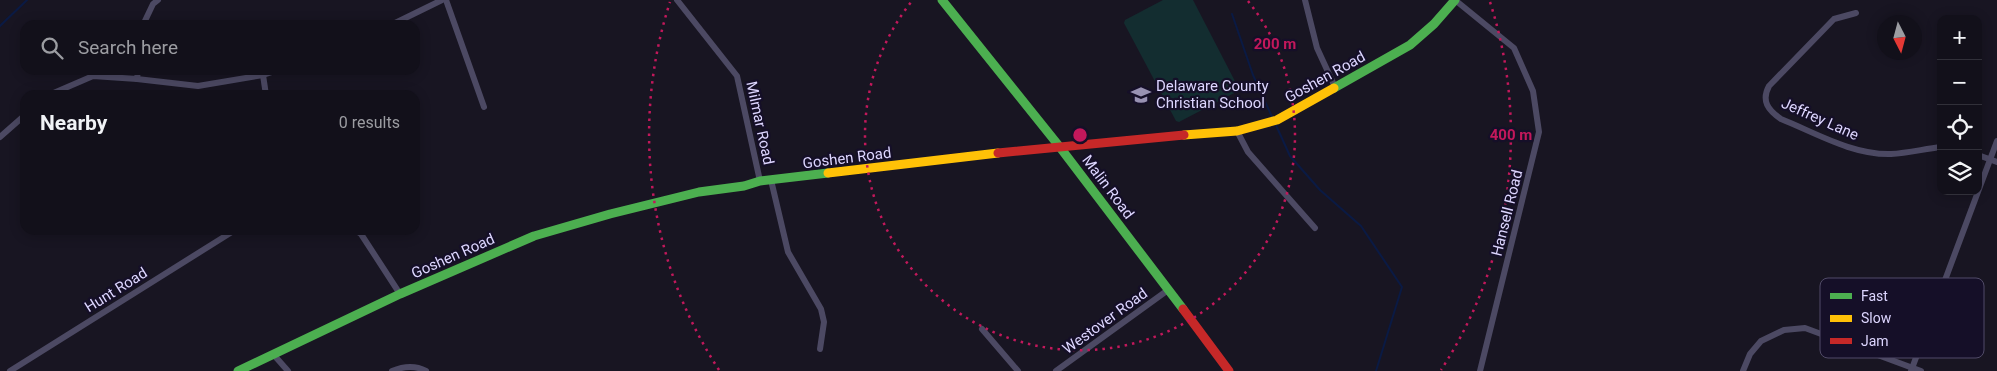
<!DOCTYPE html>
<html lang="en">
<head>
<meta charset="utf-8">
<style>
  :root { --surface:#12101a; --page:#1f1e27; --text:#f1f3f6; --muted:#9c9da2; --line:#313039 }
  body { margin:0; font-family:Roboto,sans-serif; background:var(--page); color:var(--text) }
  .controls { position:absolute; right:15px; top:15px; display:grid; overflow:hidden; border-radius:10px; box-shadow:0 2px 12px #0003 }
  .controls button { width:45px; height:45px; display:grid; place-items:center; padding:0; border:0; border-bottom:1px solid var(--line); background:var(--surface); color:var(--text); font:25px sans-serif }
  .compass { position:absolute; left:1877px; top:15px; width:45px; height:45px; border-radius:50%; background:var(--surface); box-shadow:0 2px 12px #0003; rotate:174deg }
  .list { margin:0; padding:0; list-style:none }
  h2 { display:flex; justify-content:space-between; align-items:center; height:65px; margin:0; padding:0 20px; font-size:21px }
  h2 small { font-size:16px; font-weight:400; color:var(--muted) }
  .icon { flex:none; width:28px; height:28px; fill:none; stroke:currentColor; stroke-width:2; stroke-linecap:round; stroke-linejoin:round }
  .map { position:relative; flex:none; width:1997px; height:371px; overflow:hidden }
  .search { position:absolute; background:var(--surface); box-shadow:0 2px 12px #0003; left:20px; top:20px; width:400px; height:55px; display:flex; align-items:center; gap:12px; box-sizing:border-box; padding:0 18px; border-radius:15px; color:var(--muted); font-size:19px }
  .panel { position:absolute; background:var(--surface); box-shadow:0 2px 12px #0003; left:20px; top:90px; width:400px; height:145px; border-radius:15px }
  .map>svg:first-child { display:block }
</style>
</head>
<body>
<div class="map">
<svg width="1997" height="371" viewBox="0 0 1997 371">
  <rect width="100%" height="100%" fill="#181522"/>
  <!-- pitch -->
  <polygon fill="#132d30" points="1163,0 1193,0 1239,89 1238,91 1179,122 1176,121 1124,23 1125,20"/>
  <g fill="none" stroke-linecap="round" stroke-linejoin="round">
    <!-- stream -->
    <g stroke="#0a1a44" stroke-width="2">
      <polyline points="1232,14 1253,75 1273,119"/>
      <polyline points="0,26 27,0"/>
      <polyline points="1275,123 1290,156 1320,190 1361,226 1402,287 1376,371"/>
    </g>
    <!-- street -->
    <g stroke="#4c4963" stroke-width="6">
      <polyline points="446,0 484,107"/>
      <polyline points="677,0 737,76 760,181"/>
      <polyline points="1305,0 1317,48 1335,87"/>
      <polyline points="1455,0 1514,48 1533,91 1539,132 1480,371"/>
      <path d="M 1856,13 L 1834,19 L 1769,86 C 1761,101 1768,110 1781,119 C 1816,133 1852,155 1891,154 C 1908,153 1924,149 1941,147"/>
      <polyline points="143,25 153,4 158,0"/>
      <polyline points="391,25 442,0"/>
      <polyline points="263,75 266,95"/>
      <polyline points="137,79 138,70"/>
      <polyline points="49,95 93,76 137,79 198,86 263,75 278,70"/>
      <polyline points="1237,131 1248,152 1315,228"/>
      <polyline points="0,137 25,115"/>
      <polyline points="1978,155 1997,162"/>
      <polyline points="771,180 788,252 821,309 824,322 820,349"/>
      <polyline points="355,230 361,234 400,294"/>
      <polyline points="982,329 1018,371"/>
      <polyline points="273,354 288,371"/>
      <polyline points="10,371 235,230"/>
      <path d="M 392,371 C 404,366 415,365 426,371"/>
      <polyline points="1056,371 1168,290"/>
      <polyline points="1743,371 1750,354 1761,341 1784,330 1805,328 1921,371"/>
      <polyline points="1911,371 1997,141"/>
    </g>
    <!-- fast -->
    <g stroke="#4caf50" stroke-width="9">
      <polyline points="942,0 1059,146 1183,309"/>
      <polyline points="1334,88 1410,45 1434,24 1455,0"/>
      <polyline points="238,371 400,294 534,236 610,214 699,192 744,186 760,181 828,173"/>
    </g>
    <!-- slow -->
    <g stroke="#ffc107" stroke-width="9">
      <polyline points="1184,135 1237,131 1277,120 1334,88"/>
      <polyline points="828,173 998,153"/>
    </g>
    <!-- jam -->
    <g stroke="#c62828" stroke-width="9">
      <polyline points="998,153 1184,135"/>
      <polyline points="1183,309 1229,371"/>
    </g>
  </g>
  <!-- distance rings -->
  <g fill="none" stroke="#c2185b" stroke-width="2.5" stroke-dasharray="2.5 5">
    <path d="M1248 1A215 215 0 1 1 912 1"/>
    <path d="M719 370A431 431 0 0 1 670 2M1490 2A431 431 0 0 1 1441 370"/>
  </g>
  <!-- icons -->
  <defs>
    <symbol id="school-bare" viewBox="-9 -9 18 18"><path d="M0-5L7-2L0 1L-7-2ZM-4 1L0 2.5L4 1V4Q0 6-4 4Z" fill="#9892b2" stroke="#150f28" stroke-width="2.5" paint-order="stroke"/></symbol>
  </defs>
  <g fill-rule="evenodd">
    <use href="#school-bare" x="1127" y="81" width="28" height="28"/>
  </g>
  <g text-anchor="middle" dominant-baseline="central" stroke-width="4.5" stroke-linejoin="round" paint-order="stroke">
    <!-- street labels -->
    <g font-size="15" fill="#ddd6ff" stroke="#150f28">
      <text transform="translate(1325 77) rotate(-29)">Goshen Road</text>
      <text transform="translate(1820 119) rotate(24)">Jeffrey Lane</text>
      <text transform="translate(760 123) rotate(78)">Milmar Road</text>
      <text transform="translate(847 158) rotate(-7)">Goshen Road</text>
      <text transform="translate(1108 187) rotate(53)">Malin Road</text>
      <text transform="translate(1507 213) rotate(-76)">Hansell Road</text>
      <text transform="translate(453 256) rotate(-24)">Goshen Road</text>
      <text transform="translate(116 290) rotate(-32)">Hunt Road</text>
      <text transform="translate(1105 321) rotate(-36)">Westover Road</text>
    </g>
    <!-- poi labels -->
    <g font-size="15" fill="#ddd6ff" stroke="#150f28" text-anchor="start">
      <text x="1156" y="86">Delaware County<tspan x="1156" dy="17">Christian School</tspan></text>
    </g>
  </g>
  <!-- legend -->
  <rect x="1820" y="278" width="164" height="80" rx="8" fill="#150f28" stroke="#514b68" stroke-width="1"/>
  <rect x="1830" y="293" width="22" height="6" fill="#4caf50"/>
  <rect x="1830" y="315" width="22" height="7" fill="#ffc107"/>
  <rect x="1830" y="338" width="22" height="6" fill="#c62828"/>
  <g font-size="14" fill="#ddd6ff">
    <text x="1861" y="301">Fast</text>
    <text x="1861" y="323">Slow</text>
    <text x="1861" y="346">Jam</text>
  </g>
  <circle cx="1080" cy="135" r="8" fill="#c2185b" stroke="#150f28" stroke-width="2.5"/>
  <g font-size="15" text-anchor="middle" font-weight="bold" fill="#c2185b" stroke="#150f28" stroke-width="4.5" stroke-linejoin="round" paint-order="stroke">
    <text x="1275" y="49">200 m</text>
    <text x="1511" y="140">400 m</text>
  </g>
</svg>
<div class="controls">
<button>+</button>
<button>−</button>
<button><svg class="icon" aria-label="locate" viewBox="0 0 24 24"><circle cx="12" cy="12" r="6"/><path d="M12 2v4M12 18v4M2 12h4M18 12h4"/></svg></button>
<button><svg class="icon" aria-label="layers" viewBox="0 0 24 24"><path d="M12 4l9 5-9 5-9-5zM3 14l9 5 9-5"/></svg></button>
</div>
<svg class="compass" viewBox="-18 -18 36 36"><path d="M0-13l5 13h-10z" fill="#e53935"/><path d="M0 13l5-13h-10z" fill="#9c9da2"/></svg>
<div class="search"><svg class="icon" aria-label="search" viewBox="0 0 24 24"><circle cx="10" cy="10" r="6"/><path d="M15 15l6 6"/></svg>Search here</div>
<section class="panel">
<h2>Nearby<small>0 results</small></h2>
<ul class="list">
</ul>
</section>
</div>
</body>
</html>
